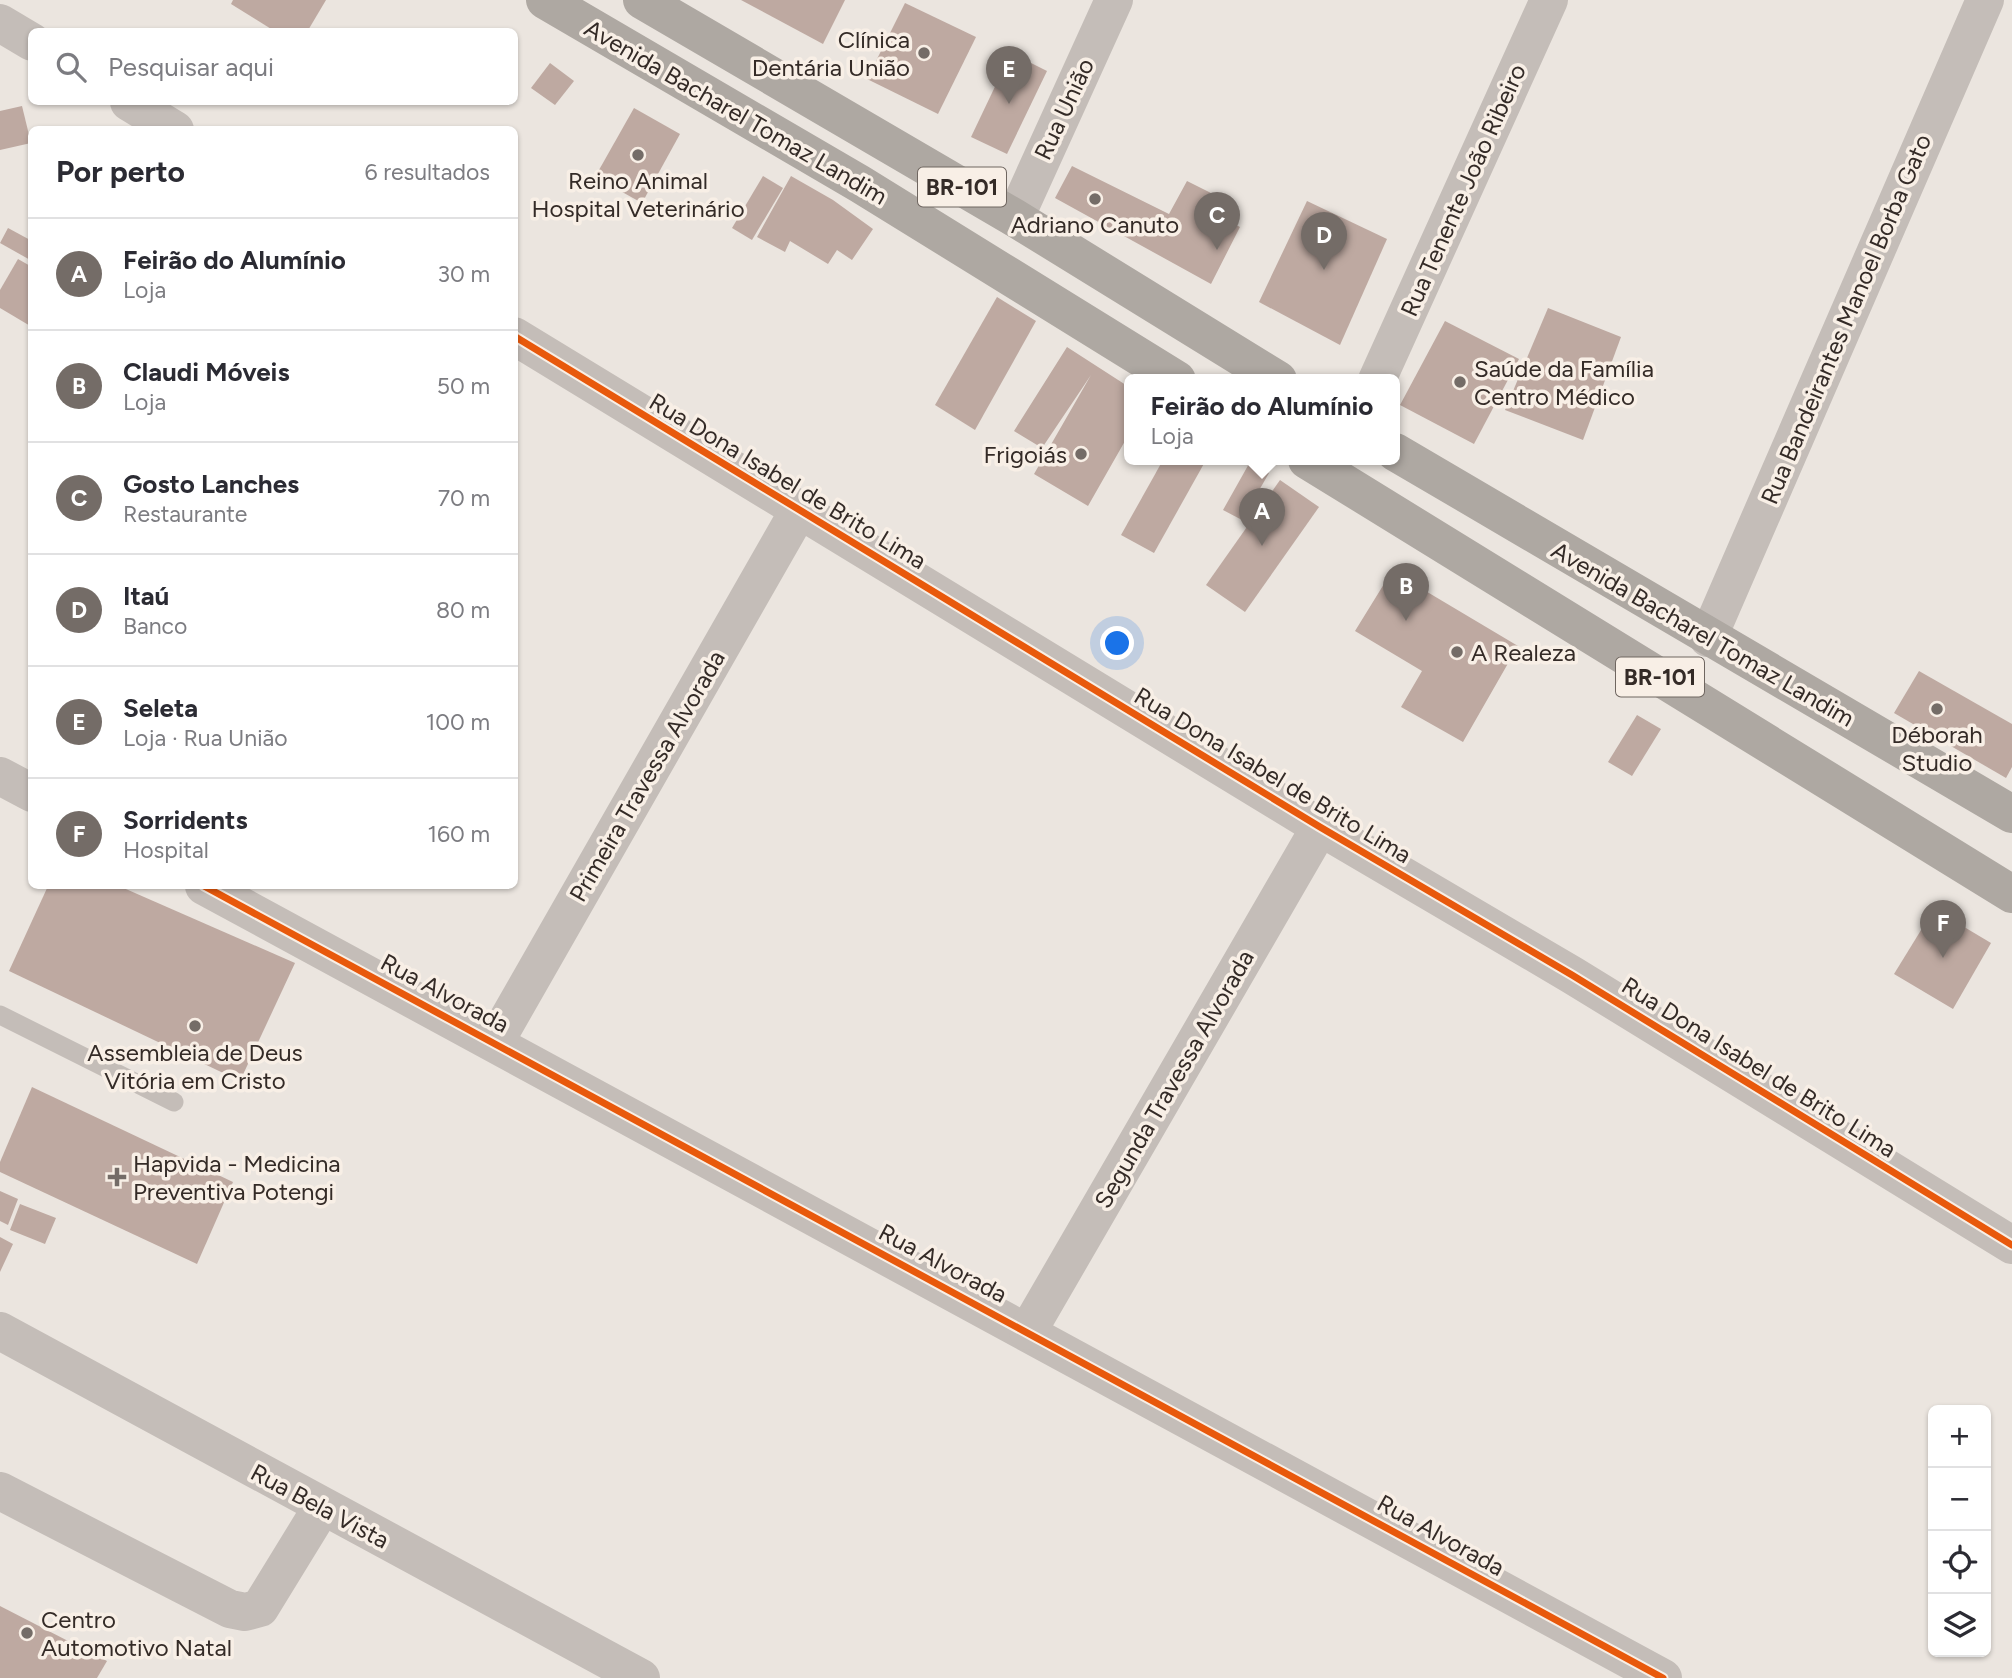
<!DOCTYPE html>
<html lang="pt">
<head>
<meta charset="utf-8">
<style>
  :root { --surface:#fff; --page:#f7f7f7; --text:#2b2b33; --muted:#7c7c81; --line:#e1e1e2; --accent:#746c67 }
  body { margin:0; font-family:Figtree,sans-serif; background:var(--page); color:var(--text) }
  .controls { position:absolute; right:21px; bottom:21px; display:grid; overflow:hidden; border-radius:10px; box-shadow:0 2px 5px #0004 }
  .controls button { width:63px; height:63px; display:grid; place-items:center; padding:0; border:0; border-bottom:2px solid var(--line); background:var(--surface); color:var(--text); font:35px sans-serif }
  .you { position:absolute; left:1118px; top:644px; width:24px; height:24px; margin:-18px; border:5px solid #fff; border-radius:50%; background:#1a73e8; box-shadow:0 0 0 10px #1a73e833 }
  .badge { display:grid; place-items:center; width:46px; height:46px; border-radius:50%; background:var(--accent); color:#fff; font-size:23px; font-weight:700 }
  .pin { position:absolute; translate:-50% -58px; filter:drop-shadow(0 2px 4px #0008) }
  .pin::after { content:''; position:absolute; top:37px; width:24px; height:21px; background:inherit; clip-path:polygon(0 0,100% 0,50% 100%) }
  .popup { position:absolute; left:1124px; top:374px; width:276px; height:91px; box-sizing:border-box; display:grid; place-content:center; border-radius:10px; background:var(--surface); filter:drop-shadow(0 2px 5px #0005); font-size:23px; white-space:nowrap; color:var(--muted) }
  .popup b { font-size:26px; color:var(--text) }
  .popup::after { content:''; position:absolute; left:50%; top:100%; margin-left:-14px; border:14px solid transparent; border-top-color:var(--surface) }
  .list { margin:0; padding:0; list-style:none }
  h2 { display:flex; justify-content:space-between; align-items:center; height:91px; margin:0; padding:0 28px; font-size:30px }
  h2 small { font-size:23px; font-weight:400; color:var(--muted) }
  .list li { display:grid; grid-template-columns:46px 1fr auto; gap:21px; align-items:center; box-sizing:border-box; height:112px; padding:0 28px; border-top:2px solid var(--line) }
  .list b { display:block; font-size:26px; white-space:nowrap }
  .list p { margin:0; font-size:23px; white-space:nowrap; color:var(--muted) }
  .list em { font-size:23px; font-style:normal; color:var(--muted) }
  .icon { flex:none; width:38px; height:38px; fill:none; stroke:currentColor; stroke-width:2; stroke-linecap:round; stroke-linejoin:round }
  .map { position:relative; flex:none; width:2012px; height:1678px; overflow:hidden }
  .search { position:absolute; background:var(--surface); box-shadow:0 2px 5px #0004; left:28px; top:28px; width:490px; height:77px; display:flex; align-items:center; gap:18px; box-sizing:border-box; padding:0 24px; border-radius:10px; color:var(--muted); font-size:26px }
  .panel { position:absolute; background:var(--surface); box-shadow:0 2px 5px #0004; left:28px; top:126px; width:490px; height:763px; border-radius:10px }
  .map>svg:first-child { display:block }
</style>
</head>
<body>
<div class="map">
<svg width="2012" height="1678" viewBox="0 0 2012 1678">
  <rect width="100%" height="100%" fill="#ebe5df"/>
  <!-- building -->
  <g fill="#bea9a1">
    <polygon points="233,0 326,0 307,32 276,32 231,4"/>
    <polygon points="741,0 845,0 823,44"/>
    <polygon points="905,3 976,37 938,114 867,79"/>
    <polygon points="1011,53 1047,71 1007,154 971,137"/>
    <polygon points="550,63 574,81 555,105 531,88"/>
    <polygon points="22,106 31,143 0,150 0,111"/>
    <polygon points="634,108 680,134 642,203 595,177"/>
    <polygon points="1072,166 1169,214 1187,181 1215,195 1208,210 1240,227 1211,284 1055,198"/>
    <polygon points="763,176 783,188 752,240 732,228"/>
    <polygon points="791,176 833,200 873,229 852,260 837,250 828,264 790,241 785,252 757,237"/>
    <polygon points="1307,201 1387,239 1340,345 1259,302"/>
    <polygon points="8,228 32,241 32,261 0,243"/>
    <polygon points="18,259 32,267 32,327 0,308 0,290"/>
    <polygon points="997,297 1036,321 975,430 935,405"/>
    <polygon points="1548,308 1621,337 1583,440 1505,410"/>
    <polygon points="1445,321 1519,359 1474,444 1400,405"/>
    <polygon points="1067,347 1129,387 1129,434 1088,506 1034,474 1091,375 1042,448 1014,431"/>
    <polygon points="1163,460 1206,460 1154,553 1121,535"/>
    <polygon points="1250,462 1269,473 1242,520 1223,510"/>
    <polygon points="1280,480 1319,507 1245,612 1206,585"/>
    <polygon points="1392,571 1518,646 1463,742 1401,707 1422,671 1355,631"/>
    <polygon points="1919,671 2012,724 2012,767 2006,778 1894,713"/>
    <polygon points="1637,715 1661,729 1632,776 1608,762"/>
    <polygon points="48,886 119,886 295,963 240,1081 9,971"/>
    <polygon points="1934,909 1991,943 1953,1009 1894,974"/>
    <polygon points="32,1087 233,1182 197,1264 0,1172 0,1162"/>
    <polygon points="0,1191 18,1199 8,1225 0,1221"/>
    <polygon points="20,1204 56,1218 45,1244 10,1230"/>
    <polygon points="0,1237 13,1244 0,1272"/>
    <polygon points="0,1606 107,1661 97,1678 0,1678"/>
  </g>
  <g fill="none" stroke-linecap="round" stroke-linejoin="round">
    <!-- service -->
    <polyline stroke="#c4bdb8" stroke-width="19" points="0,1015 174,1102"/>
    <!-- minor -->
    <g stroke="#c4bdb8" stroke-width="38">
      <polyline points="0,23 32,42"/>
      <polyline points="129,102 175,130"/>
      <polyline points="1015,218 1114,0"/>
      <polyline points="514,336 1320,827 1572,975 2012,1245"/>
      <polyline points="1377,380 1549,0"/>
      <polyline points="1708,638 1985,0"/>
      <polyline points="0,776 32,793"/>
      <polyline points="204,886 1663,1678"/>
      <polyline points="495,1042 799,510"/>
      <polyline points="0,1331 641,1678"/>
      <polyline points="1028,1331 1320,827"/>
      <polyline points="0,1491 230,1609 245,1612 260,1608 322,1507"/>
    </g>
    <!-- trunk -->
    <g stroke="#aea8a2" stroke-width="38">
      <polyline points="545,0 860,184 1177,380"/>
      <polyline points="642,0 1015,218 1278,380"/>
      <polyline points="1395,452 2012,814"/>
      <polyline points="1307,460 2012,894"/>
    </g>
    <defs>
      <g id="cycleway">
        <polyline points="514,336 1320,827 1572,975 2012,1245"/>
        <polyline points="204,886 1663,1678"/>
      </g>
    </defs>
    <!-- cycleway casing -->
    <use href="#cycleway" stroke="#f8efe6" stroke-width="11"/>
    <!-- cycleway -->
    <use href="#cycleway" stroke="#e8590c" stroke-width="7"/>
  </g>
  <!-- markers -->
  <g fill="#746c67" stroke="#f8efe6" stroke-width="2.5">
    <circle cx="924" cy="53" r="7"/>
    <circle cx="638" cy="155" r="7"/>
    <circle cx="1095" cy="199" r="7"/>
    <circle cx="1460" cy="382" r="7"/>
    <circle cx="1081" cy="454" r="7"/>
    <circle cx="1457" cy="652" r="7"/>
    <circle cx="1937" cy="709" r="7"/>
    <circle cx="195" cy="1026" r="7"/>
    <path d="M113.5 1166.5h7v7h7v7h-7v7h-7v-7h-7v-7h7z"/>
    <circle cx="27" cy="1633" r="7"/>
  </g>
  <g text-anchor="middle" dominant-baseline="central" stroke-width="7" stroke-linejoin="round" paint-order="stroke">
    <!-- shield labels -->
    <g fill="#f8efe6" stroke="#6f6660" stroke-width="2">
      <rect x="918" y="167.5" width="88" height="39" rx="5"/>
      <rect x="1616" y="657.5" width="88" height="39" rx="5"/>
    </g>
    <g font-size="23" font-weight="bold" fill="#342b27">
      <text x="962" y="187">BR-101</text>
      <text x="1660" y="677">BR-101</text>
    </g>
    <!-- poi labels -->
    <g font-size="24" fill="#342b27" stroke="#f8efe6">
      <text x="910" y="39" text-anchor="end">Clínica<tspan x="910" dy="28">Dentária União</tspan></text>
      <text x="638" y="180">Reino Animal<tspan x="638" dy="28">Hospital Veterinário</tspan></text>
      <text x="1095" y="224">Adriano Canuto</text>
      <text x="1474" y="368" text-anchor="start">Saúde da Família<tspan x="1474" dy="28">Centro Médico</tspan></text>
      <text x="1067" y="454" text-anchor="end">Frigoiás</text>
      <text x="1471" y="652" text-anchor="start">A Realeza</text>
      <text x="1937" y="734">Déborah<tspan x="1937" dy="28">Studio</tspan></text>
      <text x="195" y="1052">Assembleia de Deus<tspan x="195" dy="28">Vitória em Cristo</tspan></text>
      <text x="133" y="1163" text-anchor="start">Hapvida - Medicina<tspan x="133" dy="28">Preventiva Potengi</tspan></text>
      <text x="41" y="1619" text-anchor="start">Centro<tspan x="41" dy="28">Automotivo Natal</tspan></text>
    </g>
    <!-- street labels -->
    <g font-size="24" fill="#342b27" stroke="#f8efe6">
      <text transform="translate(1064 109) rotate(-65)">Rua União</text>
      <text transform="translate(736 112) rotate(30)">Avenida Bacharel Tomaz Landim</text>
      <text transform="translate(1463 190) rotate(-66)">Rua Tenente João Ribeiro</text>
      <text transform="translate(1846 319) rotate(-67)">Rua Bandeirantes Manoel Borba Gato</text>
      <text transform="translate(788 481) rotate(31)">Rua Dona Isabel de Brito Lima</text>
      <text transform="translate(1703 634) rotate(30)">Avenida Bacharel Tomaz Landim</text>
      <text transform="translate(1273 775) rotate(31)">Rua Dona Isabel de Brito Lima</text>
      <text transform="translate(647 776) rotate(-60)">Primeira Travessa Alvorada</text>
      <text transform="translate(445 993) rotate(28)">Rua Alvorada</text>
      <text transform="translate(1759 1067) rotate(32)">Rua Dona Isabel de Brito Lima</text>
      <text transform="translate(1174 1079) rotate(-60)">Segunda Travessa Alvorada</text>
      <text transform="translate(943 1263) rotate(28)">Rua Alvorada</text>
      <text transform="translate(320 1506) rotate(28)">Rua Bela Vista</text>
      <text transform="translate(1441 1535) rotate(29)">Rua Alvorada</text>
    </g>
  </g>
</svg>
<div class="controls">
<button>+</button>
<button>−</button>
<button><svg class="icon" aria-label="locate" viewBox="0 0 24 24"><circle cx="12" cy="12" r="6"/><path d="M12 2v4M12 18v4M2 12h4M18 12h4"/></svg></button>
<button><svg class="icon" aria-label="layers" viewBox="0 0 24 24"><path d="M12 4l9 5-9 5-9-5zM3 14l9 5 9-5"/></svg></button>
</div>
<div class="you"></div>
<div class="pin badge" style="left:1262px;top:546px">A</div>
<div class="popup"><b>Feirão do Alumínio</b>Loja</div>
<div class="pin badge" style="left:1406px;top:621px">B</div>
<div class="pin badge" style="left:1217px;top:250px">C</div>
<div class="pin badge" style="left:1324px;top:270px">D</div>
<div class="pin badge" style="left:1009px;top:104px">E</div>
<div class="pin badge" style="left:1943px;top:958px">F</div>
<div class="search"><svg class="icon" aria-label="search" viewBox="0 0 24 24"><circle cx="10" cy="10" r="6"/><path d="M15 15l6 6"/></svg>Pesquisar aqui</div>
<section class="panel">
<h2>Por perto<small>6 resultados</small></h2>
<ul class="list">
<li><span class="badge">A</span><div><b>Feirão do Alumínio</b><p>Loja</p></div><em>30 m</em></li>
<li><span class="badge">B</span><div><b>Claudi Móveis</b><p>Loja</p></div><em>50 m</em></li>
<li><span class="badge">C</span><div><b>Gosto Lanches</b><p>Restaurante</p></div><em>70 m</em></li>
<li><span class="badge">D</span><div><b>Itaú</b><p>Banco</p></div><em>80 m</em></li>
<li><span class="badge">E</span><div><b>Seleta</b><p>Loja · Rua União</p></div><em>100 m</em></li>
<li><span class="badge">F</span><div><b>Sorridents</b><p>Hospital</p></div><em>160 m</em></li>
</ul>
</section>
</div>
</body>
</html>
